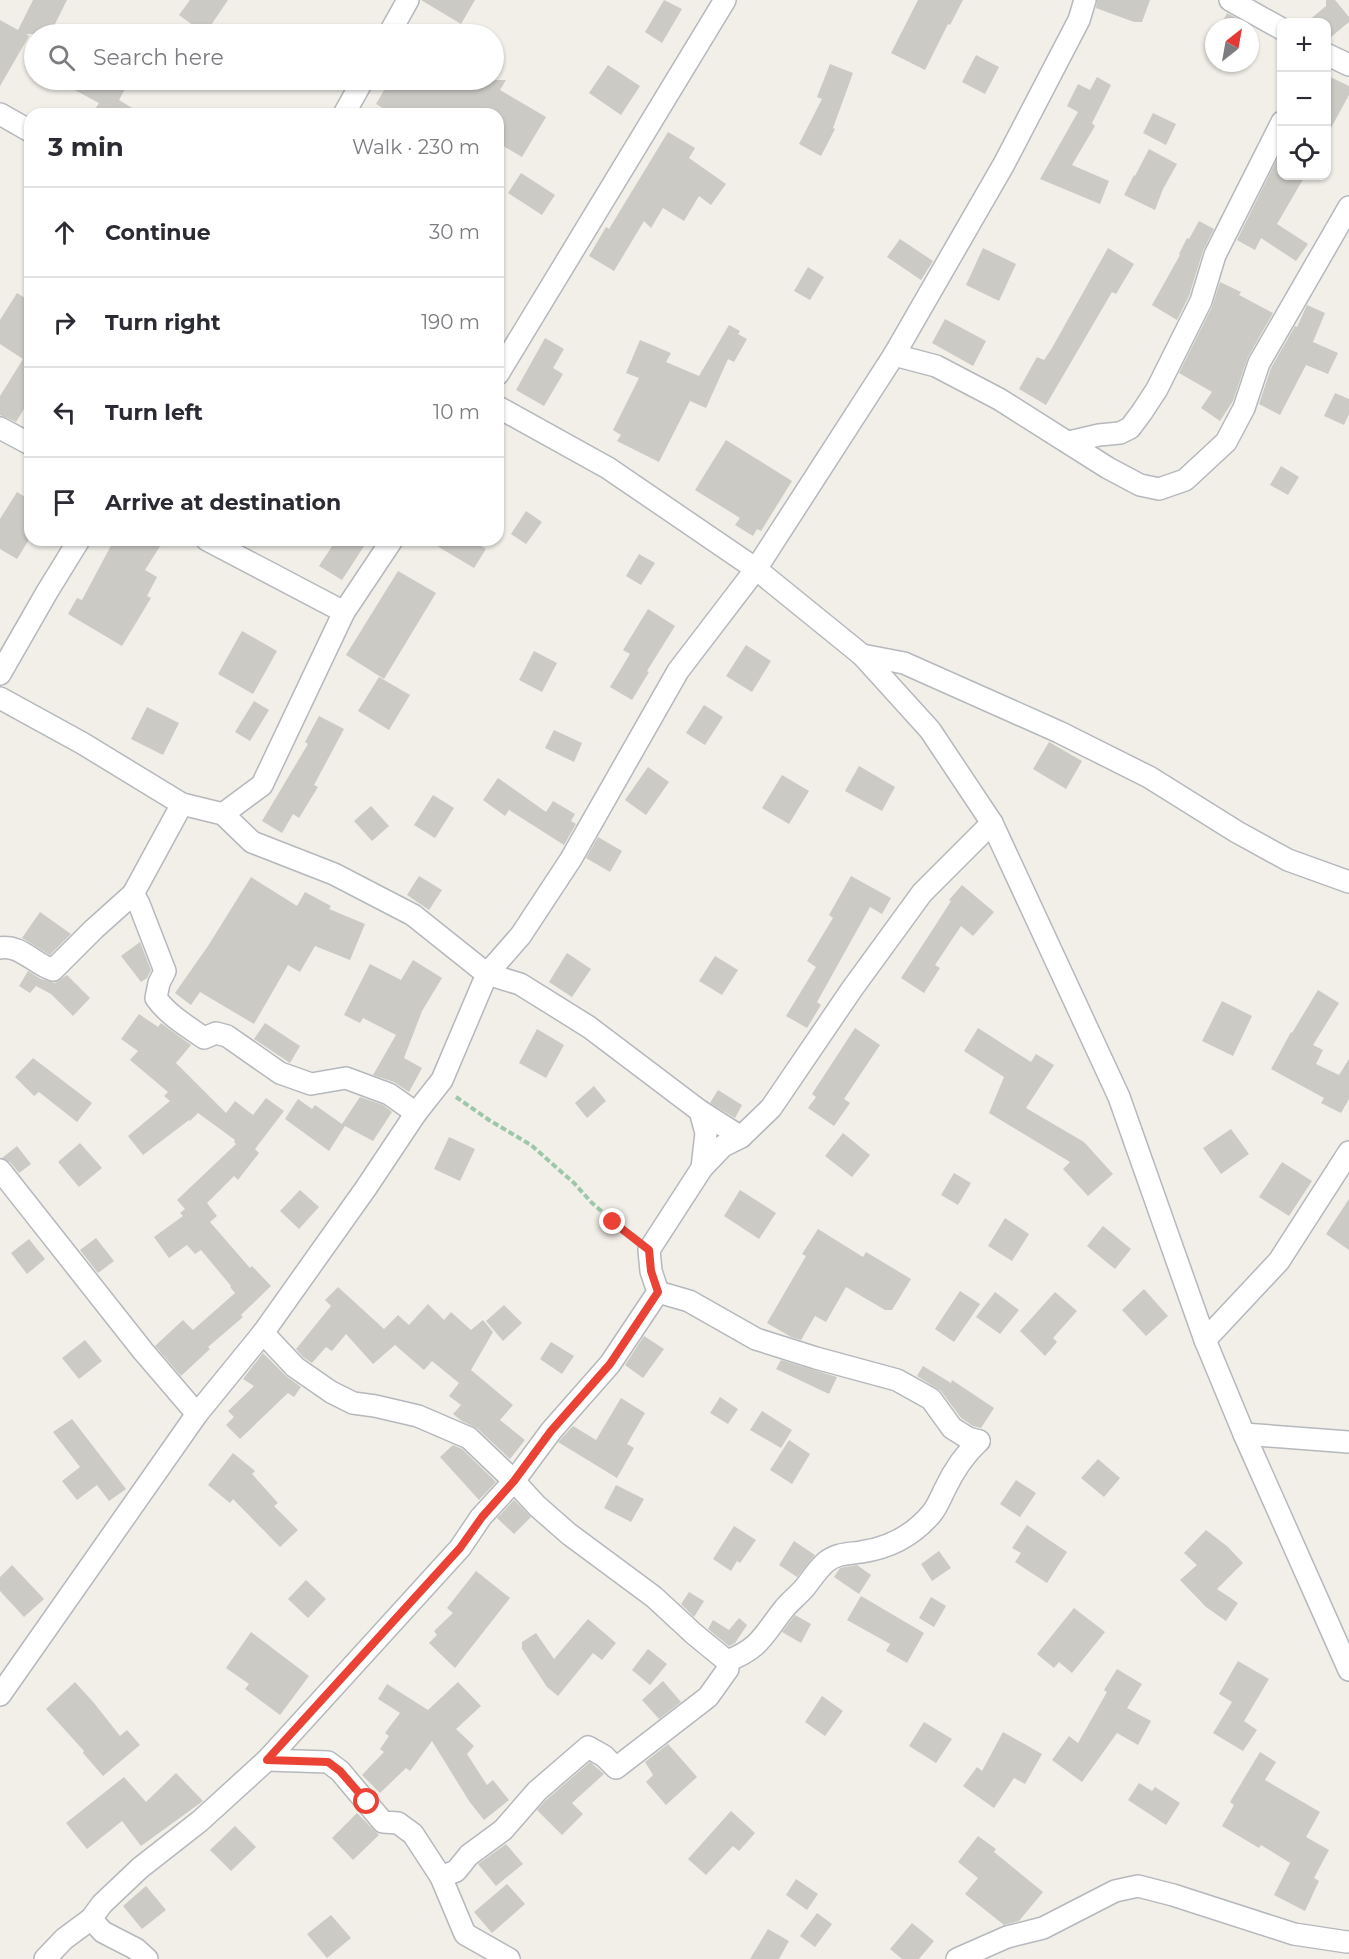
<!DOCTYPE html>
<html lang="en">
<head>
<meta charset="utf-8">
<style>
  :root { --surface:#fff; --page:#f7f7f7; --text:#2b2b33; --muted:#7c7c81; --line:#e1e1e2 }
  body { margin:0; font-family:Montserrat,sans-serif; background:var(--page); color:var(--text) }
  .controls { position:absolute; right:18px; top:18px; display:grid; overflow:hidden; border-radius:12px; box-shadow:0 2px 4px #0004 }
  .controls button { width:54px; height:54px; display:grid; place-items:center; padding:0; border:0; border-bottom:2px solid var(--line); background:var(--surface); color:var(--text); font:30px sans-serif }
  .compass { position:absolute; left:1205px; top:18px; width:54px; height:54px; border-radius:50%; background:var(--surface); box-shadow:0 2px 4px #0004; rotate:31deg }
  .stop { position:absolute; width:18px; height:18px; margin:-14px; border:4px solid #ea4335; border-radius:50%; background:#fff }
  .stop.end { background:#ea4335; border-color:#fff; box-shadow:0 2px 6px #0008 }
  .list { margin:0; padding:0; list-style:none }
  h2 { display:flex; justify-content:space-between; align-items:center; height:78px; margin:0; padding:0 24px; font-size:26px }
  h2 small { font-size:20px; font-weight:400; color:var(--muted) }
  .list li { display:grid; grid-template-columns:39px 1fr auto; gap:18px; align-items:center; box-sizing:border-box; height:90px; padding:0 24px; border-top:2px solid var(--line) }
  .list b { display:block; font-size:22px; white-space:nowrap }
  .list em { font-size:20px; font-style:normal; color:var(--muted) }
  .icon { flex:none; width:33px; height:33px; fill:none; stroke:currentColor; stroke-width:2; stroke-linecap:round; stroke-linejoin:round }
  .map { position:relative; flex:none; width:1349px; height:1959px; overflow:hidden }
  .search { position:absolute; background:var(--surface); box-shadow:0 2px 4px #0004; left:24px; top:24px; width:480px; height:66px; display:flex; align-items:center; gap:15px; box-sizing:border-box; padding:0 21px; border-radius:33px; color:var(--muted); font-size:22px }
  .panel { position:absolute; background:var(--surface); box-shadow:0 2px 4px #0004; left:24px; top:108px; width:480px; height:438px; border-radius:18px }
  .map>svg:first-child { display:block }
</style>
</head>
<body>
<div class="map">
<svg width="1349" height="1959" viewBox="0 0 1349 1959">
  <rect width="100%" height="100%" fill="#f1efe8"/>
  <!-- building -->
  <g fill="#cccac5">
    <polygon points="33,0 67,0 50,34 26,34 29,36 0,86 0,20 18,30"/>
    <polygon points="190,0 228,0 205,34 179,15"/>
    <polygon points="421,0 475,0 461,24"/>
    <polygon points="664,0 682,9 662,43 645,32"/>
    <polygon points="918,0 963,0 950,25 948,24 925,70 891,53"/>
    <polygon points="1097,0 1150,0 1142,22 1134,22 1096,8"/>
    <polygon points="1326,0 1335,0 1349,17 1349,22 1326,41 1326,22 1307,22 1326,6"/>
    <polygon points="1227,13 1242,21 1238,27 1220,27"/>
    <polygon points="976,55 999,67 985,94 962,82"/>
    <polygon points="830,64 853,73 833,128 835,129 821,156 799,144 822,99 817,97"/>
    <polygon points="608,65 640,86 621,115 589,93"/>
    <polygon points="1326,75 1349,86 1349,95 1326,137"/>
    <polygon points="1097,77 1111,85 1092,123 1095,126 1072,165 1109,181 1100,204 1040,179 1078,112 1067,106 1078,84 1090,90"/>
    <polygon points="56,80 130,80 119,100 142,114 92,114 99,103"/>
    <polygon points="390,80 506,80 500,90 546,117 522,157 498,143 498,114 392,114 376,104"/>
    <polygon points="1153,113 1176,124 1166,145 1143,133"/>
    <polygon points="668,132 695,148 689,158 726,184 711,205 699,196 684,221 663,208 651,228 644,221 614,271 589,256 606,227 609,229"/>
    <polygon points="1149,149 1177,164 1163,189 1155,210 1124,195 1134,175 1135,176"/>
    <polygon points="1281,151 1281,176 1305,176 1277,224 1308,244 1296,261 1261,238 1255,250 1237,240"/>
    <polygon points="521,173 555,195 542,215 508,193"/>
    <polygon points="1199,221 1214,229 1203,251 1189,296 1177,320 1152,305 1180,255 1179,254 1187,238 1189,239"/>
    <polygon points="900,239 933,261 921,280 887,257"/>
    <polygon points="983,248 1016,264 999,301 966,285"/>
    <polygon points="1108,248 1134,264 1116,294 1112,292 1046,405 1019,389 1037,357 1044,360 1052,348"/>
    <polygon points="808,267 824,277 810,300 794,291"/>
    <polygon points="1220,282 1241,292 1239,295 1273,313 1248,357 1233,401 1220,421 1201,408 1212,392 1179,373 1212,307"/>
    <polygon points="17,293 30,301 30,399 16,422 0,415 0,396 23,359 0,344 0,320"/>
    <polygon points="1307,305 1325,313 1313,342 1338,353 1328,374 1306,365 1280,415 1259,404 1271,368 1295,326 1297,327"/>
    <polygon points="945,319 986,341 973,366 932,343"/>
    <polygon points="729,325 740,331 738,334 747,339 734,362 728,359 706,408 690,401 659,462 617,441 621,435 613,430 639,378 626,373 640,340 671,353 666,362 699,376"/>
    <polygon points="545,338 564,349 553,368 563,374 544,406 516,390"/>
    <polygon points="1335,393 1349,399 1349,414 1344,425 1324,416"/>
    <polygon points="726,440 792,481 761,531 757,529 753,536 735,525 740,518 695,490"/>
    <polygon points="1281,466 1299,477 1288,495 1270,485"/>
    <polygon points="17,492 30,500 30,538 17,559 0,549 0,519"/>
    <polygon points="526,511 542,522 526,544 511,534"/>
    <polygon points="114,540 164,540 145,570 157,577 147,596 151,598 122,646 68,614 77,598 82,600"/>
    <polygon points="336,540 368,540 342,580 319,566"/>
    <polygon points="427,540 470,540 486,549 474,568"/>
    <polygon points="639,554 655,563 641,585 626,576"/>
    <polygon points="398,571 436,593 384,679 346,655"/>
    <polygon points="648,609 675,626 647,671 649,672 632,700 610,687 630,654 623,650"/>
    <polygon points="242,631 277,651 253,694 218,674"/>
    <polygon points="746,645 771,661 752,692 726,676"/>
    <polygon points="534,651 557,663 542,692 519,680"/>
    <polygon points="379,677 410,695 389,730 358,711"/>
    <polygon points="254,701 269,710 250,741 235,732"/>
    <polygon points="704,705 723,717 705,745 686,733"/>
    <polygon points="147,707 179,723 163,755 131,739"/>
    <polygon points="319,716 344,729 314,785 318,787 299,818 293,814 282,833 262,821 308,744 305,742"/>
    <polygon points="554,730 582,743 574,762 545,748"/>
    <polygon points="1049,742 1082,761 1066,789 1033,769"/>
    <polygon points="859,766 895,787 882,811 845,791"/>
    <polygon points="648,767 669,782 646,815 625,800"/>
    <polygon points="782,775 809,791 789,824 762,808"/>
    <polygon points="498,778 546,812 553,801 575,814 571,821 576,824 564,845 509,810 505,816 483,800"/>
    <polygon points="433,795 454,808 435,838 414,825"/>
    <polygon points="371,806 389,826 372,841 354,821"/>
    <polygon points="598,837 622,851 610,872 586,858"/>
    <polygon points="419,876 442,890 429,910 407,895"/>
    <polygon points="851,876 891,898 882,914 870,907 817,1002 821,1005 807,1028 786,1016 816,967 807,961 833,918 829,915"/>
    <polygon points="251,877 297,906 305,892 331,906 329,909 365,924 350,960 315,946 300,972 288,965 254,1024 200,992 191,1005 175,993 208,946"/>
    <polygon points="962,885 994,912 973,936 961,926 935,965 940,968 924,993 901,978 935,926 951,901 949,900"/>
    <polygon points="40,912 71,934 50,955 22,938"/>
    <polygon points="140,942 151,970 147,978 141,982 121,956"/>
    <polygon points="567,953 591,969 572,997 549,982"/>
    <polygon points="715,956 738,970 722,995 699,981"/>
    <polygon points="413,960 442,978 422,1011 404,1058 422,1068 409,1092 394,1082 373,1075 396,1035 363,1018 360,1023 344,1015 370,964 401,980"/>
    <polygon points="28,971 41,979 55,983 67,975 90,998 73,1016 51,994 36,986 30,993 19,986"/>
    <polygon points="1318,990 1339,1003 1313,1045 1323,1050 1316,1064 1339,1075 1349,1059 1349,1099 1341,1113 1321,1103 1324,1098 1271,1069 1291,1032 1292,1033"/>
    <polygon points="1222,1001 1252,1016 1233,1056 1202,1041"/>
    <polygon points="139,1014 158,1027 161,1023 191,1045 176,1063 226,1113 235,1101 253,1115 266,1098 284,1111 255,1149 259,1153 238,1180 234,1176 207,1203 217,1216 210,1222 250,1268 252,1266 271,1286 241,1315 243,1317 208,1347 210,1349 181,1376 155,1346 183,1320 193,1330 235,1293 230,1287 231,1286 201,1250 195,1254 187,1245 169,1258 154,1237 183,1216 180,1213 185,1209 177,1200 236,1144 234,1142 235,1140 198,1113 190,1121 189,1120 143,1155 128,1136 170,1101 164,1096 168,1092 130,1060 138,1051 121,1039"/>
    <polygon points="265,1023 300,1046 290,1063 254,1039"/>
    <polygon points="855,1028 880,1045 844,1099 850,1103 834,1126 808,1108 816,1097 812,1094"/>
    <polygon points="978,1028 1031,1062 1036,1054 1054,1065 1026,1108 1084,1142 1113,1174 1088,1196 1063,1169 1070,1162 989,1113 1004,1077 964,1051"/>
    <polygon points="537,1029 564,1045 546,1078 519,1063"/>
    <polygon points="33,1058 92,1103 77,1122 39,1092 34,1096 15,1077"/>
    <polygon points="594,1086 606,1101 587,1118 575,1103"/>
    <polygon points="718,1090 742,1105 735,1118 710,1103"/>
    <polygon points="360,1097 383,1105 392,1112 373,1141 345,1126 329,1151 285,1119 298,1099 312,1109 315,1105 342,1124"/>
    <polygon points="1231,1129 1249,1154 1221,1174 1203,1148"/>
    <polygon points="843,1133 870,1155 852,1177 825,1156"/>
    <polygon points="449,1137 475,1149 460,1181 434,1169"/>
    <polygon points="80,1143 102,1168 79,1187 58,1162"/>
    <polygon points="17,1146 31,1164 19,1173 10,1162 2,1158"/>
    <polygon points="1282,1162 1312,1181 1289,1216 1259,1197"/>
    <polygon points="954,1173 971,1183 958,1205 941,1195"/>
    <polygon points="300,1190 319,1207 299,1229 280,1211"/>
    <polygon points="740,1190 776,1213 759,1239 724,1216"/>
    <polygon points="1349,1199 1349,1250 1326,1234"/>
    <polygon points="1005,1218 1029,1234 1012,1261 988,1246"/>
    <polygon points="1103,1226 1131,1249 1115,1269 1087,1246"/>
    <polygon points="818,1229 863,1257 866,1252 911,1279 892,1310 885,1310 846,1287 826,1322 815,1316 801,1340 791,1337 767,1323 806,1256 802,1254"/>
    <polygon points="96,1238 114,1261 98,1273 80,1250"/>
    <polygon points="29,1239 45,1259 27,1274 11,1253"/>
    <polygon points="338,1287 384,1329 398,1315 409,1325 428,1304 444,1320 451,1312 471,1330 483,1320 493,1332 471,1370 513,1405 500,1420 525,1440 510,1459 478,1429 462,1421 453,1414 461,1405 449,1396 459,1383 432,1361 424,1370 395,1345 373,1364 346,1334 332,1351 326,1347 312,1363 303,1357 296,1349 331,1306 325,1300"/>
    <polygon points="1144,1289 1168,1316 1146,1336 1122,1310"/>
    <polygon points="960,1291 980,1304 954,1342 935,1329"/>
    <polygon points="995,1292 1019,1310 1000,1334 976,1317"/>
    <polygon points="1055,1292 1077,1311 1053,1338 1057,1342 1045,1356 1020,1331"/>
    <polygon points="504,1305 522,1323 503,1341 486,1321"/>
    <polygon points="644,1336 664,1349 643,1378 625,1365"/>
    <polygon points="85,1340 102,1361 79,1379 62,1358"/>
    <polygon points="551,1342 574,1356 562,1374 540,1359"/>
    <polygon points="263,1353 286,1376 301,1387 294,1397 288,1393 240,1439 226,1425 234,1417 228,1411 254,1386 243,1379"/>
    <polygon points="781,1360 837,1377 829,1394 776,1369"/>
    <polygon points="923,1366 951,1383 952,1380 994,1408 981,1428 973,1426 961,1418 941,1391 917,1376"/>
    <polygon points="720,1397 738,1409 728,1424 710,1413"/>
    <polygon points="621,1398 645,1413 627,1444 634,1448 617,1478 558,1442 573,1426 596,1440"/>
    <polygon points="762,1411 792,1430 781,1448 750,1430"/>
    <polygon points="72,1419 126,1489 109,1501 97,1485 77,1500 62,1481 80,1467 53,1432"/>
    <polygon points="789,1440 810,1454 792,1484 770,1470"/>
    <polygon points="453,1445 462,1449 496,1482 479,1500 440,1457"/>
    <polygon points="233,1453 255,1471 252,1474 278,1503 274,1506 298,1530 280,1547 233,1499 230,1503 208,1485"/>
    <polygon points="1098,1459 1120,1478 1104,1497 1081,1478"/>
    <polygon points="1016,1480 1036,1493 1020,1517 1000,1504"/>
    <polygon points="616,1485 644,1499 631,1522 604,1508"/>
    <polygon points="514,1500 531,1517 514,1534 497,1518"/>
    <polygon points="1027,1525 1067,1552 1047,1583 1015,1562 1021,1553 1012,1548"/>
    <polygon points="734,1526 756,1540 740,1563 737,1561 731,1571 713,1559"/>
    <polygon points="1206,1530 1228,1547 1243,1563 1217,1589 1238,1603 1226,1621 1206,1607 1180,1580 1197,1565 1184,1553"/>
    <polygon points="794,1541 815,1555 797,1577 779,1565"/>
    <polygon points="939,1551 951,1568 932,1581 921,1564"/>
    <polygon points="12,1565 44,1599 24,1617 0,1591 0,1577"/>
    <polygon points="857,1565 871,1575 859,1594 834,1577 840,1568"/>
    <polygon points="476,1571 510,1598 455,1668 429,1643 437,1635 434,1631 453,1613 447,1608"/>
    <polygon points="306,1580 326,1599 308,1618 288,1599"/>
    <polygon points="689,1592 704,1601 694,1617 681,1604"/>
    <polygon points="861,1596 924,1633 907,1663 886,1651 890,1644 847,1620"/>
    <polygon points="931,1597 946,1606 934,1627 919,1618"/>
    <polygon points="1074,1608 1105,1632 1072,1673 1059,1662 1054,1668 1037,1654"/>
    <polygon points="795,1615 811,1624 801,1643 782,1632"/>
    <polygon points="739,1618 747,1625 735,1643 729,1646 708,1629 713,1620 729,1630"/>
    <polygon points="588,1619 616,1643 602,1660 593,1653 558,1696 547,1687 522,1649 522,1642 536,1633 554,1659"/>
    <polygon points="251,1632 309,1676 280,1715 245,1689 249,1684 226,1668"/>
    <polygon points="648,1649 667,1664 650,1685 632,1670"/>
    <polygon points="1238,1661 1269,1679 1244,1721 1257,1730 1243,1751 1213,1733 1232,1702 1219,1694"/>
    <polygon points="1117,1669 1142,1684 1127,1708 1151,1721 1138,1745 1117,1733 1082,1782 1052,1760 1069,1736 1078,1743 1107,1692 1104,1690"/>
    <polygon points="663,1681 681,1702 659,1719 642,1700"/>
    <polygon points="75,1682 94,1703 120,1736 127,1730 140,1745 103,1776 83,1753 84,1751 46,1709"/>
    <polygon points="458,1682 481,1706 456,1729 474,1746 467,1754 487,1785 493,1780 509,1800 484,1820 469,1801 432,1741 410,1771 406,1768 380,1793 362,1775 384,1752 380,1749 389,1736 385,1733 400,1713 378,1699 387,1684 428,1710"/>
    <polygon points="822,1696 843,1711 825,1736 805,1722"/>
    <polygon points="924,1722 952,1739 936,1763 909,1746"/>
    <polygon points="1003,1732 1042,1754 1025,1784 1014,1778 994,1808 963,1786 977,1767 982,1771"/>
    <polygon points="668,1744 697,1777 666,1805 646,1782 653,1775 645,1762"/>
    <polygon points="1260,1752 1276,1762 1265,1780 1320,1812 1306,1837 1329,1850 1314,1878 1319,1881 1305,1911 1274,1895 1290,1863 1261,1845 1259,1848 1222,1826 1234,1805 1230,1802"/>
    <polygon points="590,1762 604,1774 572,1803 583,1814 562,1835 537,1810 546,1800"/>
    <polygon points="176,1773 203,1801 141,1846 122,1821 87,1849 66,1823 124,1777 146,1802"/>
    <polygon points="1139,1783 1152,1791 1155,1787 1180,1803 1166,1825 1128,1800"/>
    <polygon points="731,1811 755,1833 739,1851 733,1846 706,1875 688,1859"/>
    <polygon points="357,1813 379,1835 353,1860 332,1838"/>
    <polygon points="235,1826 256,1847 231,1871 210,1850"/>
    <polygon points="978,1836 996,1849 994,1852 1043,1892 1019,1921 1004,1925 965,1894 978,1878 958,1862"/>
    <polygon points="506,1844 523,1864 496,1886 478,1864"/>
    <polygon points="796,1879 818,1894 807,1910 786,1895"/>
    <polygon points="507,1884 525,1904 492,1933 474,1912"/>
    <polygon points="146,1886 166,1910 142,1929 123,1906"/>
    <polygon points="817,1913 832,1924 815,1947 800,1936"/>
    <polygon points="331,1915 351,1938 327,1958 307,1934"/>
    <polygon points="912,1923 934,1941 919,1959 902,1959 890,1949"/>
    <polygon points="768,1929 789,1941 779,1959 750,1959"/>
  </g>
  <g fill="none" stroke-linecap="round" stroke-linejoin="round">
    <defs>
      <g id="street">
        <polyline points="1230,0 1282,29"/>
        <polyline points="389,34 408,0"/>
        <polyline points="1326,54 1349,65"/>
        <polyline points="0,114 30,131"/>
        <polyline points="344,114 363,80"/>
        <polyline points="894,355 936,366 999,399 1108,468 1140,485 1159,489 1185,480 1226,442 1244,408 1259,363 1349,207"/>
        <polyline points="498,374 725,0"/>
        <polyline points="498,407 608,468 756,569 862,655 930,730 992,823 1119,1097 1205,1340 1244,1434 1349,1670"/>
        <polyline points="0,428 30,444"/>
        <polyline points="1069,442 1099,435 1120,433 1130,428 1142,412 1157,389 1201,301 1215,255 1282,122"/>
        <polyline points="207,540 344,612"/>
        <polyline points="862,655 904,663 1059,732 1149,777 1237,832 1288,860 1349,882"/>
        <polyline points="0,674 47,592 79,540"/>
        <polyline points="0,698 82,743 182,804 223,814 252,842 334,874 413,915 487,974 520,984 589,1027 700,1111 741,1137"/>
        <polyline points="223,814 262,785 344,612 392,540"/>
        <path d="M 133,894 L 139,904 L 165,971 L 159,983 L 156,998 C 168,1015 187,1026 204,1038 L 216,1033 L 227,1036 L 280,1073 L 311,1084 L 346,1078 L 389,1094 L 416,1113"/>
        <path d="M 0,948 C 20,944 34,964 53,970 L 94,929 L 133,894 L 182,804"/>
        <polyline points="700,1111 706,1133 702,1168"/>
        <polyline points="0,1170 143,1351 197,1414"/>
        <polyline points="658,1292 689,1301 756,1339 816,1358 897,1380 931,1399 952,1428 968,1438 979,1441"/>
        <polyline points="263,1333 295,1367 331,1392 353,1403 375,1406 418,1416 469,1438 514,1481 537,1506 569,1534 654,1597 694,1634 727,1661 728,1669 708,1697 616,1768 604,1756 588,1747 537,1791 503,1830 469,1855 456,1871 441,1877"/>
        <polyline points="1205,1340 1279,1261 1349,1152"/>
        <polyline points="1244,1434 1349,1442"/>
        <path d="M 727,1661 C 761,1648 763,1635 784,1609 C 790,1601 799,1595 806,1586 C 812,1578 818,1569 826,1562 C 837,1553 849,1554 861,1552 C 889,1548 913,1536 932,1513 C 937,1507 941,1497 945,1489 C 954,1470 964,1455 979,1441"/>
        <polyline points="0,1695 197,1414 263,1333 366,1188 416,1113 442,1080 487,974 521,935 571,859 678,671 756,569 894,355 1004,164 1079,20 1085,0"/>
        <polyline points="267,1760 328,1762 340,1771 383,1822 398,1823 413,1834 441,1877 465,1934 509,1959"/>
        <polyline points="91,1919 103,1932 136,1949 147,1959"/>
        <polyline points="45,1959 64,1939 91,1919 102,1904 140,1868 200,1821 267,1760 460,1548 481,1517 514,1481 551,1431 610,1364 658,1292 651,1271 649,1250 702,1168 723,1146 741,1137 771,1108 852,989 922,893 992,823"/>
        <polyline points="957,1959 1007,1937 1043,1928 1115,1891 1138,1886 1173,1895 1294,1934 1347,1942"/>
      </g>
    </defs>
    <!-- street casing -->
    <use href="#street" stroke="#b5b8bc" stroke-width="24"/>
    <!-- path -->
    <polyline stroke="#9cc7a9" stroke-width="4" stroke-dasharray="6 3" stroke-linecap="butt" points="456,1097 489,1120 531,1145 574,1183 592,1203 632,1237"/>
    <!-- street -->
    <use href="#street" stroke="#fff" stroke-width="21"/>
  </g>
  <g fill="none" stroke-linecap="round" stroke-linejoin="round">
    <!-- route -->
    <polyline stroke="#ea4335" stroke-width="8" points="367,1802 340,1771 328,1762 267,1760 460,1548 482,1517 514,1481 551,1431 610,1364 658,1292 651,1271 649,1250 613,1222"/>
  </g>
</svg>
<div class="controls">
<button>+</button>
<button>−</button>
<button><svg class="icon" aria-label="locate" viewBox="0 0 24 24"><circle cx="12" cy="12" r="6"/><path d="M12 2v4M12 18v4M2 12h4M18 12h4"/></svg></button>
</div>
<svg class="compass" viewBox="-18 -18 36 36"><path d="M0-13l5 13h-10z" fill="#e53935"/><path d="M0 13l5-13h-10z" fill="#7c7c81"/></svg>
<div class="stop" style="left:367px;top:1802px"></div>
<div class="stop end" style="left:613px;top:1222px"></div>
<div class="search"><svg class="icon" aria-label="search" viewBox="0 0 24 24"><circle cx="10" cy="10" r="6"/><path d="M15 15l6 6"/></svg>Search here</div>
<section class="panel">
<h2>3 min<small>Walk · 230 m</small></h2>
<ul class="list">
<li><svg class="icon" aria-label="ahead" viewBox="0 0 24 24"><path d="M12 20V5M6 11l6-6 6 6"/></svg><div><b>Continue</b></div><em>30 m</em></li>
<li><svg class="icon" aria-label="right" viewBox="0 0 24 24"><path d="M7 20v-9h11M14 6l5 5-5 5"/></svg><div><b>Turn right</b></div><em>190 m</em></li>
<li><svg class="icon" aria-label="left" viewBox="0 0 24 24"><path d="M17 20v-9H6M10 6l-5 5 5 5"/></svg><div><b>Turn left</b></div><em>10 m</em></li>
<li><svg class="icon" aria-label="arrive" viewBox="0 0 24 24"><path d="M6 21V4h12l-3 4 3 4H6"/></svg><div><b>Arrive at destination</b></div></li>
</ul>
</section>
</div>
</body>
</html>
